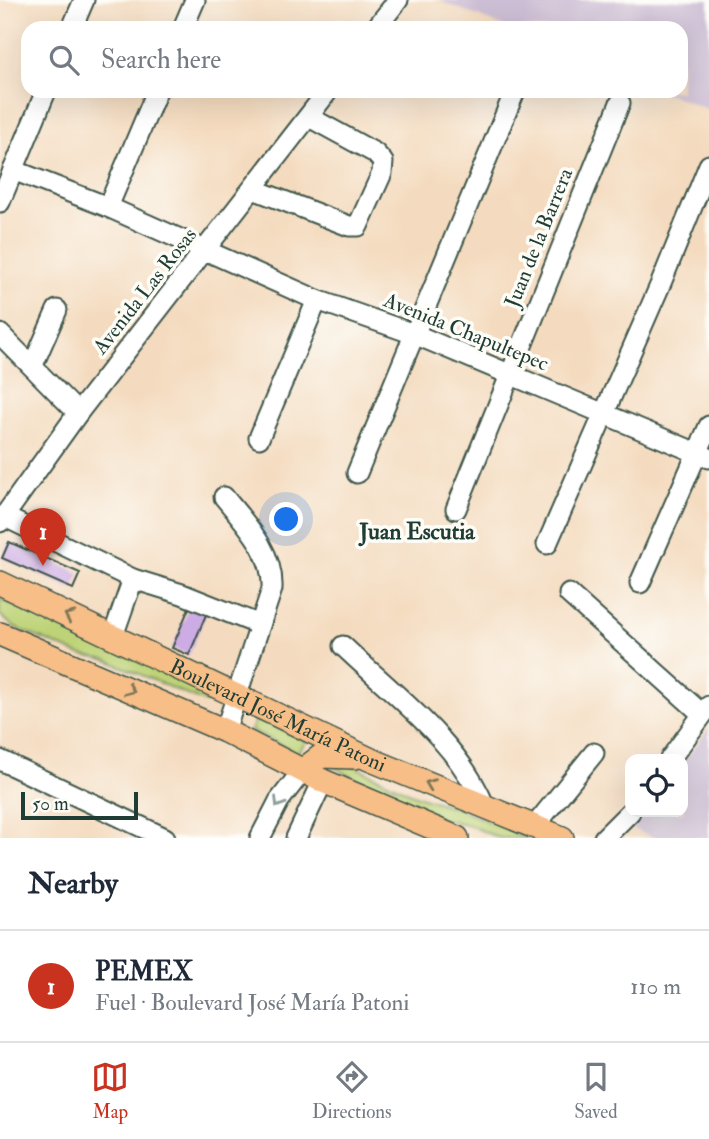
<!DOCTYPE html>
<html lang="en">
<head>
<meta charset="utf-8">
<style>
  :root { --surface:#fff; --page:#f2f2f3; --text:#1f2937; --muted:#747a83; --line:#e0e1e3; --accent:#c8321e }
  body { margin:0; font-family:"IM FELL Double Pica",serif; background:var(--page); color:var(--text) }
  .controls { position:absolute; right:21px; bottom:21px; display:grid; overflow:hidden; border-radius:14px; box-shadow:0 7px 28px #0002 }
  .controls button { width:63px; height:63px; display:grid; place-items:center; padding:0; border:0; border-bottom:2px solid var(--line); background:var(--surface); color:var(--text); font:35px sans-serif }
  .scale { position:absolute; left:21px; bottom:18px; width:117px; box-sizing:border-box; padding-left:7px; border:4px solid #1f3d34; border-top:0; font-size:19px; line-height:24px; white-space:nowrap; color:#1f3d34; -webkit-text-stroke:5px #fdfcf7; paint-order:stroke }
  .you { position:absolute; left:287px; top:520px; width:24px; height:24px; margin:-18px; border:5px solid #fff; border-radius:50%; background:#1a73e8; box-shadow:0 0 0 10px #1a73e833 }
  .badge { display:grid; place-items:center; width:46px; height:46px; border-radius:50%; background:var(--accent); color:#fff; font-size:23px; font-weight:700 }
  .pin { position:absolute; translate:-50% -58px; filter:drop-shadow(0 2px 4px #0008) }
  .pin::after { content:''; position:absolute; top:37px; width:24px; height:21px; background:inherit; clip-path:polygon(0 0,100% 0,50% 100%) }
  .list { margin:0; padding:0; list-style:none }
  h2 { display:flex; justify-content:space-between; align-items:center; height:91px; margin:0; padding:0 28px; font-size:30px }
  h2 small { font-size:23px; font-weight:400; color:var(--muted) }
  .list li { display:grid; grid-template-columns:46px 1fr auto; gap:21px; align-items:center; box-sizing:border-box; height:112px; padding:0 28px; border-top:2px solid var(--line) }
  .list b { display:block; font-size:26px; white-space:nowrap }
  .list p { margin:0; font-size:23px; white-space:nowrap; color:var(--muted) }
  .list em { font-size:23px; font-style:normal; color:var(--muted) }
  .icon { flex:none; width:38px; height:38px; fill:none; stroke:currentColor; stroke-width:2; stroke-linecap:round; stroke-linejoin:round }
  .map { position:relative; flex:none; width:709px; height:838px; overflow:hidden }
  .search { position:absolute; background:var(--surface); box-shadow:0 7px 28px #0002; left:21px; right:21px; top:21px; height:77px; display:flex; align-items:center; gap:18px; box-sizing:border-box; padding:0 24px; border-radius:21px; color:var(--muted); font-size:26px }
  .sheet { height:203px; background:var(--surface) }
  nav { display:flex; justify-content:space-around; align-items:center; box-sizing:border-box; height:98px; border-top:2px solid var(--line); background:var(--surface); font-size:19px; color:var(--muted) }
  nav a { display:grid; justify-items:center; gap:4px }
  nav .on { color:var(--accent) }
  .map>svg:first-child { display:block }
</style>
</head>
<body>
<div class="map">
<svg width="709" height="838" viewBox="0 0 709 838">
  <rect width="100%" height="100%" fill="#fdfcf7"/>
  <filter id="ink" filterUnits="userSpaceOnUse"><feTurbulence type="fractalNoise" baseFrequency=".0143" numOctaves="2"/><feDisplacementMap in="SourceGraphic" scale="14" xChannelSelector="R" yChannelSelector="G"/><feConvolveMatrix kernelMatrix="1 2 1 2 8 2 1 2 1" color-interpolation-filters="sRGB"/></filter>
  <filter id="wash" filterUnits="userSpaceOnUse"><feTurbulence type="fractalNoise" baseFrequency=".00686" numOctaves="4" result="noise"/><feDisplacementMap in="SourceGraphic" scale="28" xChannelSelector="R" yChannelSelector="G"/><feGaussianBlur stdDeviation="1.57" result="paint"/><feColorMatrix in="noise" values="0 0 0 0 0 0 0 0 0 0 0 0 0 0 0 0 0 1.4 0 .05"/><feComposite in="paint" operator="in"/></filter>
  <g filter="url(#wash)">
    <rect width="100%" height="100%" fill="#f4dbbf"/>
    <!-- industrial -->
    <g fill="#ccbed4">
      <polygon points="438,0 709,0 709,110 662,91 681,91 681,28 507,28"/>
      <polygon points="709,728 709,838 655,838 633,829 646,812 683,812 683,763"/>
    </g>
    <!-- green -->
    <g fill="#bed377" stroke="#6e8856" stroke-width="2">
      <polygon points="0,599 218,696 206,703 107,660 80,655 14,627 0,615"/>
      <polygon points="257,717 307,741 297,753 251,730"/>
      <polygon points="343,761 417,796 459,809 528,838 499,838 469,825 426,815 330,765"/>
    </g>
    <g id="blocks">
      <!-- building -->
      <g fill="#cdace5">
        <polygon points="9,542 80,573 73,589 2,558"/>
        <polygon points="191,603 208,610 189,655 172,648"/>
      </g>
    </g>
  </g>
  <g filter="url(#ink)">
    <use href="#blocks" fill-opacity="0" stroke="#3f5549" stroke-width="2"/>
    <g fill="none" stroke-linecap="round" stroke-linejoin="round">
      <defs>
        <g id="minor">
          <polyline points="72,28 84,0"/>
          <polyline points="183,28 195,0"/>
          <polyline points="376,28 398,0"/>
          <polyline points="13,170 108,207 317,300 414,334 709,458"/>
          <polyline points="253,189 349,226 358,226 382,173 383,162 375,153 309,117"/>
          <polyline points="0,202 46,91"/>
          <polyline points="108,207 157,91"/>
          <polyline points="0,334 78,413"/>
          <polyline points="33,365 57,310"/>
          <polyline points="259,438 317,300"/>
          <polyline points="357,473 515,91"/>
          <path d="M 224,497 C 247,525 274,553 272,589 L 225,731"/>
          <polyline points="456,509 620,103"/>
          <polyline points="3,516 133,579 113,636"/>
          <polyline points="0,522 78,413 328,91"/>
          <polyline points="547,544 661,283 709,165"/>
          <polyline points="133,579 182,594 260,625"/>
          <polyline points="640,583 709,426"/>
          <polyline points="569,594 702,714"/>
          <path d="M 343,646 C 393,694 458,741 485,807"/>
          <polyline points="670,759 709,706"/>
          <polyline points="0,760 165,838"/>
          <polyline points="534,827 594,753"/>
          <polyline points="260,838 279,801 303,770"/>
          <polyline points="296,838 323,781"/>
          <polyline points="604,838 630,812"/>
        </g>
        <g id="major">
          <path id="s1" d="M 0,583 L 369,759 L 562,838"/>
          <polyline points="0,634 225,731 323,781 457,838"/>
          <polyline points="303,770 321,756 355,757"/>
        </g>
      </defs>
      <!-- minor casing -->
      <use href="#minor" stroke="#3f5549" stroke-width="23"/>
      <!-- major casing -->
      <use href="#major" stroke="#3f5549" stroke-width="26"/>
      <!-- minor -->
      <use href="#minor" stroke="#fff" stroke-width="19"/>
      <!-- major -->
      <use href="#major" stroke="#f7be87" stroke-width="23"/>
    </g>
    <!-- one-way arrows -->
    <defs><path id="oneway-chevron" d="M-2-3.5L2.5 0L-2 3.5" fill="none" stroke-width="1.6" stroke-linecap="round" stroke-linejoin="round" transform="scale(1.75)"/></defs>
    <g stroke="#807759">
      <use href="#oneway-chevron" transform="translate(69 616) rotate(-155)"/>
      <use href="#oneway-chevron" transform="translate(130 690) rotate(23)"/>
      <use href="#oneway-chevron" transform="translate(430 784) rotate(-158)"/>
    </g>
    <use stroke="#8f9e9a" href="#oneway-chevron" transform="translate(279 803) rotate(121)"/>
  </g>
  <g text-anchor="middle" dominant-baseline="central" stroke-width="7" stroke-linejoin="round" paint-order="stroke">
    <!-- street labels -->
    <g font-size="21" fill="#1f3d34" stroke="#fdfcf7">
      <text transform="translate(539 238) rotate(-68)">Juan de la Barrera</text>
      <text transform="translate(145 291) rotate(-52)">Avenida Las Rosas</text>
      <text transform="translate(466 332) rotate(22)">Avenida Chapultepec</text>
      <text stroke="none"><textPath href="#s1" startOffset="308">Boulevard José María Patoni</textPath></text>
    </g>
    <!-- neighbourhood labels -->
    <g font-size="23" font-weight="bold" fill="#1f3d34" stroke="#fdfcf7">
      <text x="417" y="531">Juan Escutia</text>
    </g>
  </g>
</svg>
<div class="controls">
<button><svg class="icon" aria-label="locate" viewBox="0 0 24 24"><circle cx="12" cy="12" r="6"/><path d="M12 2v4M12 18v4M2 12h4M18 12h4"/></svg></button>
</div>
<div class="scale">50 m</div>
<div class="you"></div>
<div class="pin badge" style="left:43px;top:566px">1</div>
<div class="search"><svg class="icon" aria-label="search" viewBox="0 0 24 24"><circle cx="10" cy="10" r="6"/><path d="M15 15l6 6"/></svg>Search here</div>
</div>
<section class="sheet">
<h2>Nearby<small></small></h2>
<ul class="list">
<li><span class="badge">1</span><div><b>PEMEX</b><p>Fuel · Boulevard José María Patoni</p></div><em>110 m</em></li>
</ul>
</section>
<nav>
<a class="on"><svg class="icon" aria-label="map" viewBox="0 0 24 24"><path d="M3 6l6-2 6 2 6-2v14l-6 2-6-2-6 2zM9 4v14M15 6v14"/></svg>Map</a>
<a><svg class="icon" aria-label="directions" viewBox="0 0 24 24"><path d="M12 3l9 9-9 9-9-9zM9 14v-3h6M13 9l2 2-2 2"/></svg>Directions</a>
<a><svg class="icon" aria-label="saved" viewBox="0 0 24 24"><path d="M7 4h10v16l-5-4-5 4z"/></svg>Saved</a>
</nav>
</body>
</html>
